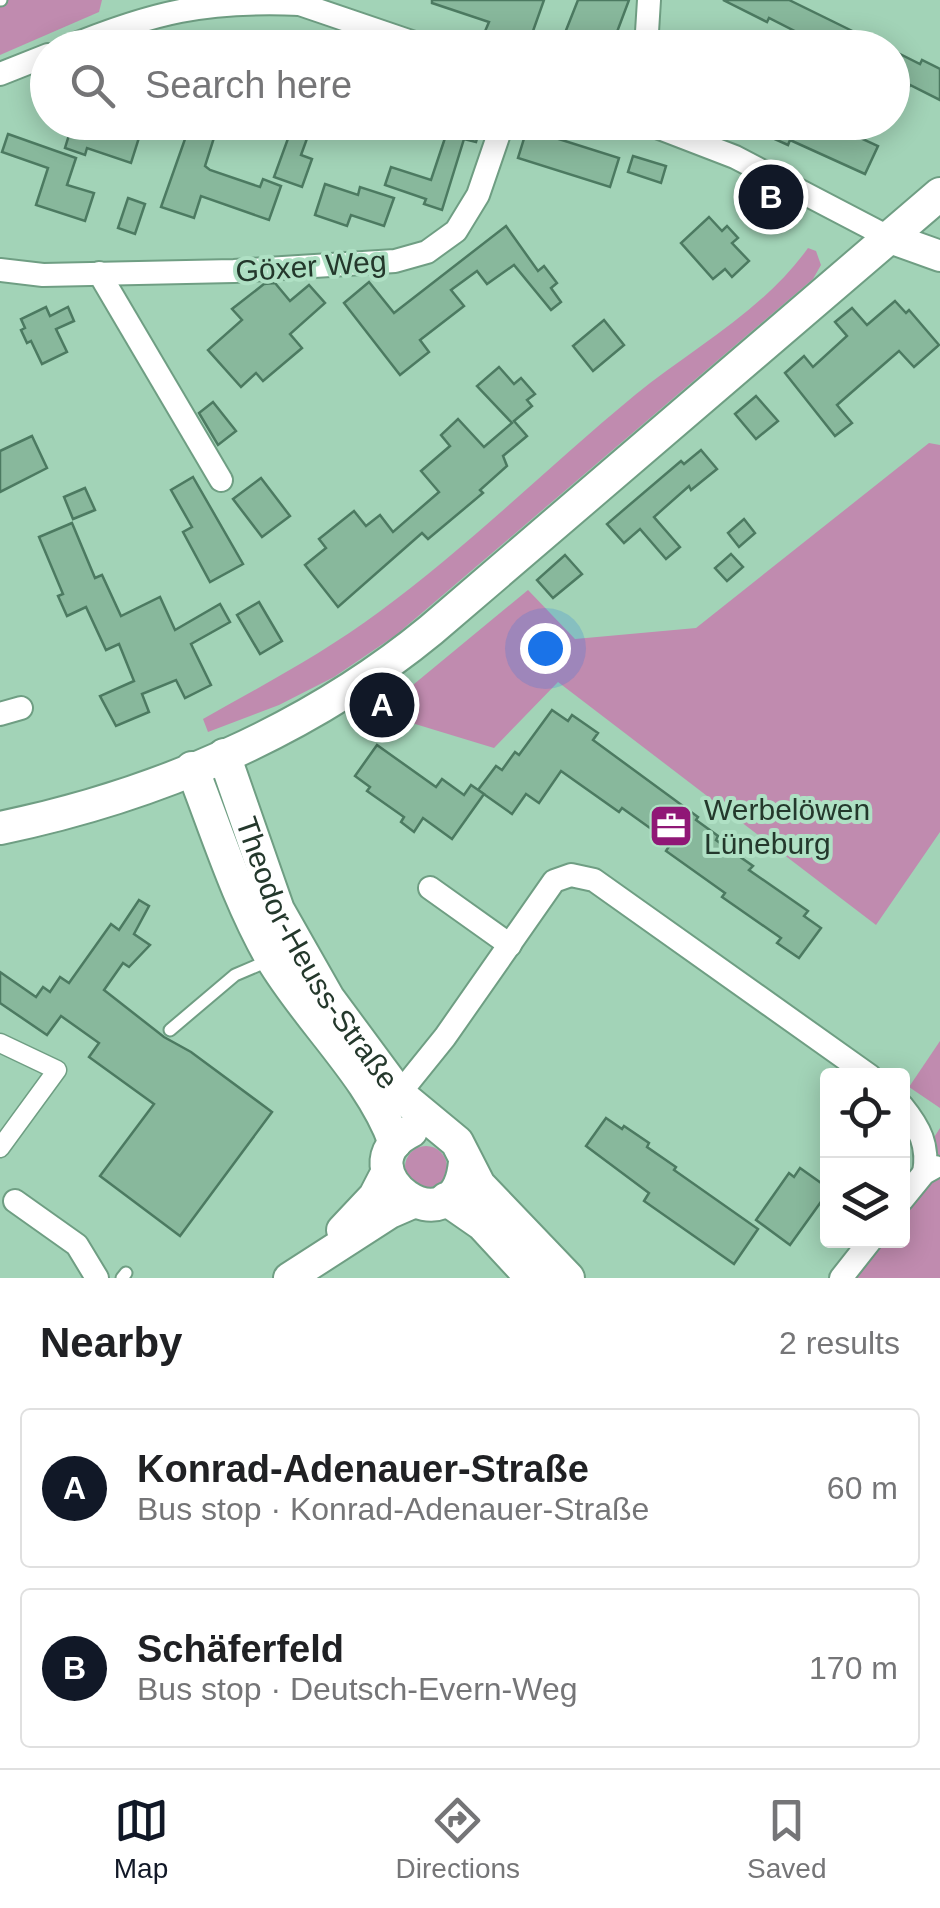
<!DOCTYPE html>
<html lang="en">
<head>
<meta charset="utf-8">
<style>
  :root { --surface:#fff; --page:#f2f2f2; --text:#202124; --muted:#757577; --line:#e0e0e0; --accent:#111827 }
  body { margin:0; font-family:Arial,sans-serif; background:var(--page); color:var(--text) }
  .controls { position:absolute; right:30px; bottom:30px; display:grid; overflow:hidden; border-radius:10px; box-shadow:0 5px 25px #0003 }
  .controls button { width:90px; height:90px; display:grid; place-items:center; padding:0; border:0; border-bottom:2px solid var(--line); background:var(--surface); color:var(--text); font:50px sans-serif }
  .you { position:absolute; left:545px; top:648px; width:35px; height:35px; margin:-25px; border:8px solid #fff; border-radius:50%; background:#1a73e8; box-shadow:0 0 0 15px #1a73e833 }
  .badge { display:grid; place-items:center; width:65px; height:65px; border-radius:50%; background:var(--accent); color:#fff; font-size:32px; font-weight:700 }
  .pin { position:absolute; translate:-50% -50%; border:5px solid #fff; box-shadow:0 2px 10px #0006 }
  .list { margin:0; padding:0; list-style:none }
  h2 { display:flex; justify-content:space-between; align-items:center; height:130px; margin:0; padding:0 40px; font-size:42px }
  h2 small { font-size:32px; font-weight:400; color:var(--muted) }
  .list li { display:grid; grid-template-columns:65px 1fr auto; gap:30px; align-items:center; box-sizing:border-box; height:160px; margin:0 20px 20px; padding:0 20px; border:2px solid var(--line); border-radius:10px }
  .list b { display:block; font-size:38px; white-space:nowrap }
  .list p { margin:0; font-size:32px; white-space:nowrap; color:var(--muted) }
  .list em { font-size:32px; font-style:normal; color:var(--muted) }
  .icon { flex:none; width:55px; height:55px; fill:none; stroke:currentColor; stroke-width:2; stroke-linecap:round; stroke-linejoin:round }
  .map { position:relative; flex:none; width:940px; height:1278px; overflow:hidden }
  .search { position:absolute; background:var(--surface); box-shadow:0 5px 25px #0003; left:30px; right:30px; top:30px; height:110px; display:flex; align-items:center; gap:25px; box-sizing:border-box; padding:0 35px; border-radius:55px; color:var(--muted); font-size:38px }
  .sheet { height:490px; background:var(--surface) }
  nav { display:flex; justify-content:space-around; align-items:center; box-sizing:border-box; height:140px; border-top:2px solid var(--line); background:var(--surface); font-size:28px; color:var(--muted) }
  nav a { display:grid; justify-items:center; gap:5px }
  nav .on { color:var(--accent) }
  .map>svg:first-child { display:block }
</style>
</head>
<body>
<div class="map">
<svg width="940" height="1278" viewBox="0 0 940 1278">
  <rect width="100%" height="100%" fill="#a2d3b7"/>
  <!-- green -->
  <g fill="#c08baf">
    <polygon points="0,0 102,0 99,12 0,55"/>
    <path d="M 808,248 L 816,251 L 821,265 L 813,279 L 396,635 L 334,677 L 279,705 L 208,732 L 203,719 C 263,685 324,653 379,612 C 469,546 549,466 635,395 C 693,348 764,310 808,248 Z"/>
    <polygon points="929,443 940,445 940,832 876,925 558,682 494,748 379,713 528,590 575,639 696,628"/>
    <polygon points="940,1041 940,1108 909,1087"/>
    <polygon points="940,1128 940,1278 844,1278 868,1241 902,1240 903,1186"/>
    <circle cx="426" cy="1167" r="21"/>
  </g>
  <!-- building -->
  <g fill="#88b89c" stroke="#4c7a61" stroke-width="2.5">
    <polygon points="432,0 544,0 527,48 515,48 483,36 489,22 432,3"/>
    <polygon points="578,0 629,0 611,48 559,48"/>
    <polygon points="723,0 789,0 887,48 828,48 769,18 767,22"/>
    <polygon points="892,50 920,64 922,60 940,69 940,100 910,85 908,89 892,81"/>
    <polygon points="73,122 144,122 131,163 87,148 85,155 65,148"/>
    <polygon points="191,122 219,122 205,166 210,170 260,187 263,179 281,186 269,220 201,196 194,218 161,207"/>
    <polygon points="294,122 313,122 301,155 312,159 302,187 274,177"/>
    <polygon points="406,122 482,122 476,142 464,139 442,210 424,204 426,199 385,185 391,167 431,180 445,138 406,126"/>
    <polygon points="737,122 826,122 878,146 865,174 790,140 788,145"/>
    <polygon points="527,129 619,158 610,187 518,158"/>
    <polygon points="8,134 76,158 67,185 94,193 85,221 36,205 48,168 2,152"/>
    <polygon points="633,156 666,166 661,183 628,172"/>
    <polygon points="325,184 358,195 360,187 394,198 384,226 351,215 347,226 315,215"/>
    <polygon points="128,198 145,204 135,234 118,228"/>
    <polygon points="709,217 722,231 727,226 738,238 732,243 749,261 732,277 725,269 713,279 681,243"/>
    <polygon points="506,226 538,271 544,266 557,283 551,288 561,302 551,310 514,265 487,284 477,271 451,290 464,306 420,340 429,352 400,375 344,303 369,282 394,313"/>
    <polygon points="275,283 290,301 309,285 325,303 290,334 302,348 263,381 256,373 241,387 208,350 242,320 232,309 264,284"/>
    <polygon points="895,301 906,313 909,310 939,345 914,367 899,351 837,405 852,423 835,436 785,373 804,356 813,367 847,336 835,322 852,308 867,325"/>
    <polygon points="46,307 50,316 68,307 74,321 56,329 67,352 42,364 31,341 27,343 21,330 25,328 21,319"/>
    <polygon points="604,320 624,345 593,371 573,346"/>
    <polygon points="499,367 514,384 521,378 535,394 527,400 532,406 514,421 527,436 503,456 507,466 480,490 483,493 428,539 422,533 338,607 305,565 326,548 319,539 354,511 366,526 380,515 393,532 439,492 421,471 450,446 441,435 458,419 484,447 512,423 477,386"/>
    <polygon points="756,396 778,421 756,439 735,414"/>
    <polygon points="213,402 236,431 218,445 199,413"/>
    <polygon points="32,436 47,468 0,492 0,451"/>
    <polygon points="701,450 717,469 691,490 689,486 654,517 680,547 666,559 640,529 624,543 607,524 681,461 684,464"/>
    <polygon points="193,477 243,564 210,582 183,532 192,527 171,490"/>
    <polygon points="261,478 290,516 262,537 233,499"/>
    <polygon points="85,488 95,510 73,519 64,497"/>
    <polygon points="744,519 755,533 739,547 728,533"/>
    <polygon points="72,523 95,578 102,575 121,616 160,597 175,630 220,604 230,622 191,644 211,685 185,698 176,680 142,694 149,712 116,726 100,696 134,681 119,644 106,650 86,607 67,616 58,596 63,594 39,537"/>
    <polygon points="731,554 743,567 727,581 715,568"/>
    <polygon points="565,555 582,574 553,598 537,580"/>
    <polygon points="259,602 282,641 260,654 237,615"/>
    <polygon points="552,710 568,721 572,715 598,733 593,740 698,817 696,820 718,836 716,840 753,866 749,870 808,911 804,916 821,928 799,958 777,943 781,938 722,897 725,893 666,851 671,843 622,808 619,812 561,771 539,803 526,794 512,814 478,790 496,766 502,770 515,752 519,755"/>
    <polygon points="377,745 436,787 442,779 464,795 471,785 484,794 452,839 423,818 414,832 401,822 404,817 367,791 370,787 355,776"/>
    <polygon points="139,900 149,906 134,934 150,945 129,967 123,963 104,990 164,1037 191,1052 272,1112 180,1236 100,1176 154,1104 89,1057 99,1043 61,1016 47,1035 0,1003 0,972 36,997 43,987 50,992 60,977 69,983 111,924 119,930"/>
    <polygon points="606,1118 622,1129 624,1126 649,1143 647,1147 676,1167 674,1170 758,1229 734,1264 644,1201 649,1193 586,1146"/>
    <polygon points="800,1168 828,1188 828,1192 790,1245 756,1220 789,1173 794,1177"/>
  </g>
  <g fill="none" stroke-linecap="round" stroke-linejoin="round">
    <defs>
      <g id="service">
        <polyline points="0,0 1,0"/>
        <polyline points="170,1030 235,975 268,961"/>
        <polyline points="122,1278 126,1273"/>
      </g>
      <polyline id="pedestrian" points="0,1043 57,1070 0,1148"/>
      <g id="minor">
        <polyline points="288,0 429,48"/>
        <path d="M 66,48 C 153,12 206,0 300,4"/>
        <polyline points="646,48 649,0"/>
        <polyline points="0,74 48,55"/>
        <polyline points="644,122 735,157 890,238"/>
        <polyline points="0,270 43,275 234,271 395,261 427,252 456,231 478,195 503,122"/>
        <polyline points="99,273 221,480"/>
        <polyline points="0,714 21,708"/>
        <polyline points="430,888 510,945"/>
        <polyline points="399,1094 445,1037 554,881 571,875 594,880 870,1076"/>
        <path d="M 902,1106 C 920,1128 929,1146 924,1173"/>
        <polyline points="902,1200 924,1173 935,1167"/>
        <polyline points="15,1201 77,1245 97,1278"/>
        <polyline points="841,1278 871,1240"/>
      </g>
      <g id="tertiary">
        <polyline points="890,238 940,256"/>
        <polyline points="342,1230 374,1196 388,1169"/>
        <polyline points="289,1278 390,1213 413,1203"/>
      </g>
      <g id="secondary">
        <path id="s1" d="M 224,755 L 278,910 L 328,998 L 399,1094 L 457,1142 L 479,1185 L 568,1278"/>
        <path d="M 192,768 C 217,832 238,900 272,959 C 309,1021 371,1076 395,1143"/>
        <path d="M 0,828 C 155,796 308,731 431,630 L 940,194"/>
        <path d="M 411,1131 C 336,1169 456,1257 465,1162"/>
        <polyline points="446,1199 482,1224 532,1278"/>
      </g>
    </defs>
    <!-- service casing -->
    <use href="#service" stroke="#6f9e83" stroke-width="15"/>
    <!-- pedestrian casing -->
    <use href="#pedestrian" stroke="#6f9e83" stroke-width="21"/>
    <!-- minor casing -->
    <use href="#minor" stroke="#6f9e83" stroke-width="26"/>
    <!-- tertiary casing -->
    <use href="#tertiary" stroke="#6f9e83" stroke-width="34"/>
    <!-- secondary casing -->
    <use href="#secondary" stroke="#6f9e83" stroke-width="36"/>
    <!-- service -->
    <use href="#service" stroke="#fff" stroke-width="11"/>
    <!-- pedestrian -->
    <use href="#pedestrian" stroke="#fff" stroke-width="18"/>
    <!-- minor -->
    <use href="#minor" stroke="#fff" stroke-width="22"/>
    <!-- tertiary -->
    <use href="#tertiary" stroke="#fff" stroke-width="30"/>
    <!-- secondary -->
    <use href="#secondary" stroke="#fff" stroke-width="32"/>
  </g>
  <!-- icons -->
  <defs>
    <symbol id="office-square" viewBox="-11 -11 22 22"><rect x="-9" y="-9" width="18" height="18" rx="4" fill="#901776" stroke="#afe0c4"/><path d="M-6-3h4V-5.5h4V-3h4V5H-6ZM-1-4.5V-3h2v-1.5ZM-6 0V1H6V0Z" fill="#fff"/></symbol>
  </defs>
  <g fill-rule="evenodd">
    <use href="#office-square" x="646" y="801" width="50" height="50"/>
  </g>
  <g text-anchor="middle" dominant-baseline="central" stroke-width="8" stroke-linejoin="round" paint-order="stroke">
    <!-- street labels -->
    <g font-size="30" fill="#24382c" stroke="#afe0c4">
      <text transform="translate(311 266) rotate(-4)">Göxer Weg</text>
      <text stroke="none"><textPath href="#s1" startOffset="220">Theodor-Heuss-Straße</textPath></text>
    </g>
    <!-- poi labels -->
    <g font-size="30" fill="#24382c" stroke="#afe0c4" text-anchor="start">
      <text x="704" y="809">Werbelöwen<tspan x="704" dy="34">Lüneburg</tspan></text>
    </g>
  </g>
</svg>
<div class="controls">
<button><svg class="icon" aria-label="locate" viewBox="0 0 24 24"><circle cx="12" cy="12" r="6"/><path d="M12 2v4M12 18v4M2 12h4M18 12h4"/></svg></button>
<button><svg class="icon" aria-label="layers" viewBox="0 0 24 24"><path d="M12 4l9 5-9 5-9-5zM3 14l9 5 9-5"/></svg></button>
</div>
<div class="you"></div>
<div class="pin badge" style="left:382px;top:705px">A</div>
<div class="pin badge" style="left:771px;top:197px">B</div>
<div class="search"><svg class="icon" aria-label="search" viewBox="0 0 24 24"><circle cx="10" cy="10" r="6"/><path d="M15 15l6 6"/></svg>Search here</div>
</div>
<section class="sheet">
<h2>Nearby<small>2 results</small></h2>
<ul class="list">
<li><span class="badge">A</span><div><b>Konrad-Adenauer-Straße</b><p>Bus stop · Konrad-Adenauer-Straße</p></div><em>60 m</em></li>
<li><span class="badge">B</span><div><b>Schäferfeld</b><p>Bus stop · Deutsch-Evern-Weg</p></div><em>170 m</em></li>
</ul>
</section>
<nav>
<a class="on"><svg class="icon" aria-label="map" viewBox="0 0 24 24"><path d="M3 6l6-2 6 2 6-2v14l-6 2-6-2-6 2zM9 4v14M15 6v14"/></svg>Map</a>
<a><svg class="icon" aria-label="directions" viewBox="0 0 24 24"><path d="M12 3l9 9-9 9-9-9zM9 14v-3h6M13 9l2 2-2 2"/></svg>Directions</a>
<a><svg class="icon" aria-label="saved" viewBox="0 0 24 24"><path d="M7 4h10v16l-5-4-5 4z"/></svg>Saved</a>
</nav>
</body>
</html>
